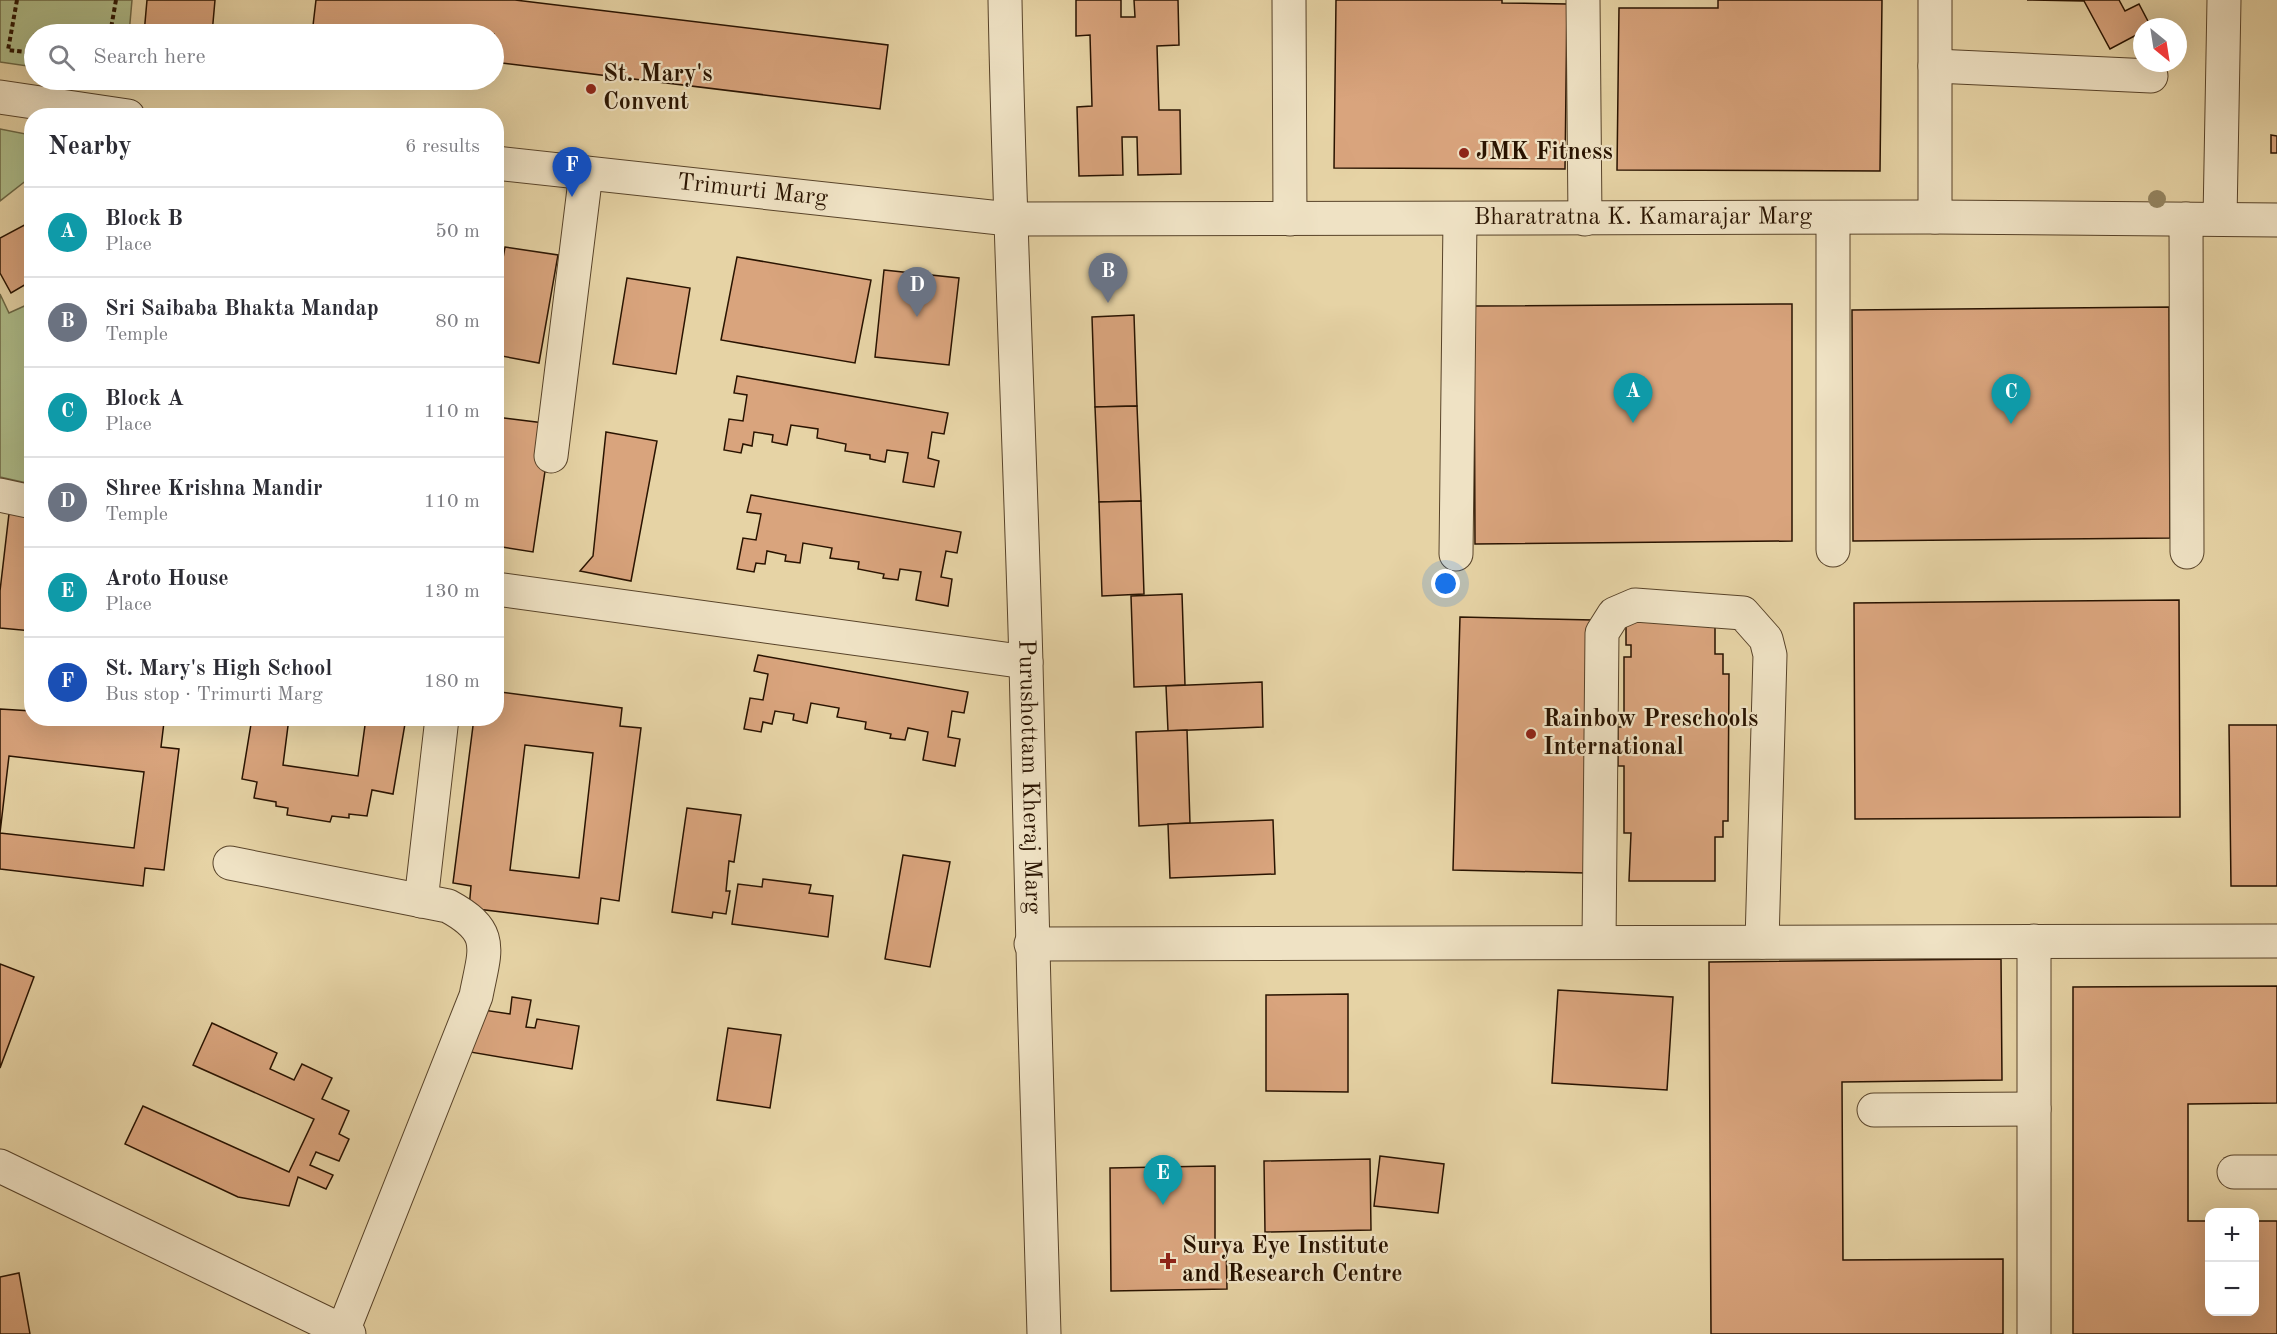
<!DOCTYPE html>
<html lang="en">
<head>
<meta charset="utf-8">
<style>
  :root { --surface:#fff; --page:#f2f2f3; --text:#2b2b33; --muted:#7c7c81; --line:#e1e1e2; --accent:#8f2418 }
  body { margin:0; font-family:"Old Standard TT",serif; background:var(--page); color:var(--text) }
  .controls { position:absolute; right:18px; bottom:18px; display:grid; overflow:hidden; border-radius:12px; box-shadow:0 6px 24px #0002 }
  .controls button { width:54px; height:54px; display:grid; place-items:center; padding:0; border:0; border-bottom:2px solid var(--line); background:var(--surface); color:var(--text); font:30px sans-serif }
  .compass { position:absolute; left:2133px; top:18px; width:54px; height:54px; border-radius:50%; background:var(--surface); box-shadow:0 6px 24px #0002; rotate:150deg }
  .you { position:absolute; left:1446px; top:584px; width:21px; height:21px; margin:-15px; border:4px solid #fff; border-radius:50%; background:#1a73e8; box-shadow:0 0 0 9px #1a73e833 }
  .badge { display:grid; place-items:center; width:39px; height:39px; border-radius:50%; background:var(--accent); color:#fff; font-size:20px; font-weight:700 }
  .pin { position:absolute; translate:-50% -50px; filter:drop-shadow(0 2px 3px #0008) }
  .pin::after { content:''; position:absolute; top:32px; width:21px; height:18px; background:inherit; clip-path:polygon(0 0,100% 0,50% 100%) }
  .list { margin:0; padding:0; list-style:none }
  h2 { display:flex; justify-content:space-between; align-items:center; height:78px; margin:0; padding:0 24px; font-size:26px }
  h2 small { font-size:20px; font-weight:400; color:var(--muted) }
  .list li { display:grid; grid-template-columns:39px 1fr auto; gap:18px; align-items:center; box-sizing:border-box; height:90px; padding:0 24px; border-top:2px solid var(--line) }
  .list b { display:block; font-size:22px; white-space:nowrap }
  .list p { margin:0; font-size:20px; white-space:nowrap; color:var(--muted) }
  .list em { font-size:20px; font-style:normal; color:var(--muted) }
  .icon { flex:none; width:33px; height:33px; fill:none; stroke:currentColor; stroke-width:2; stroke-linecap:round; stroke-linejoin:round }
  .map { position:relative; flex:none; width:2277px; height:1334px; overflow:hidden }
  .search { position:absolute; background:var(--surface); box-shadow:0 6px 24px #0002; left:24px; top:24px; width:480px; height:66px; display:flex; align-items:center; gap:15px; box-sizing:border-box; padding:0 21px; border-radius:33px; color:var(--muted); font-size:22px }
  .panel { position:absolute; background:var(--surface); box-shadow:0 6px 24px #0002; left:24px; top:108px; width:480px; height:618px; border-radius:24px }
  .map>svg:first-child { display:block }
</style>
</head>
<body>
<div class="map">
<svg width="2277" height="1334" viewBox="0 0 2277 1334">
  <rect width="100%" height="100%" fill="#e6d3a5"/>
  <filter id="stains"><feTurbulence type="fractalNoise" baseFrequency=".00333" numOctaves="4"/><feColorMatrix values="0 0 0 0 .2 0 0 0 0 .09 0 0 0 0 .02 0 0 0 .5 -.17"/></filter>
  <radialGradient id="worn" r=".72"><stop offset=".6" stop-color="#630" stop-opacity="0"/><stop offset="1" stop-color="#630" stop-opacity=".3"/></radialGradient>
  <!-- green -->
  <g fill="#afbe8b" stroke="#6c6846" stroke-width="1.5">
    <polygon points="0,0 132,0 129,34 34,34 34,67 0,62"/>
    <polygon points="0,129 31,135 32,176 0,201"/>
    <polygon points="0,294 9,313 31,303 31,484 0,477"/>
  </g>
  <!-- building -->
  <g fill="#d9a47d" stroke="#291300" stroke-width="1.5" fill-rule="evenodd">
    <polygon points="147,0 215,0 212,34 144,34"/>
    <polygon points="316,0 515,0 888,45 880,109 494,62 494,34 312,34"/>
    <polygon points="1076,0 1121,0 1121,17 1135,17 1134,0 1178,0 1179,45 1157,46 1159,110 1180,110 1181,174 1138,175 1137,137 1122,137 1123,175 1079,176 1077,107 1092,106 1090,35 1076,36"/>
    <polygon points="1336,0 1502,0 1502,3 1567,4 1565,169 1334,168"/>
    <polygon points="1718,0 1882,0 1880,171 1617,170 1619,8 1718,8"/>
    <polygon points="2027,0 2119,0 2125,11 2139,4 2151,27 2142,27 2142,32 2110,49 2084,1"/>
    <polygon points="2271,135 2277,136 2277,153 2271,153"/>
    <polygon points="32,221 32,277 26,280 28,283 11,293 0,273 0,238"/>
    <polygon points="505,247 558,255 539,363 496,355 496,297"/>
    <polygon points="737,257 871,280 855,363 721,340"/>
    <polygon points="884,270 959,278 949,365 875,357"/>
    <polygon points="627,278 690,288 676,374 613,364"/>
    <polygon points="1792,304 1792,541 1475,544 1474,306"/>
    <polygon points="2169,307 2170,538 1853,541 1852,310"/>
    <polygon points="1134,315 1137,406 1095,407 1092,317"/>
    <polygon points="737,376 948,413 944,434 932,432 928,458 939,461 934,487 903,482 908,453 887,450 885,462 870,459 870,455 845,451 846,444 817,438 818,429 791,425 787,445 772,442 773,435 754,432 752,446 743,444 741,453 724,450 729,419 743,421 747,395 734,393"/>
    <polygon points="1137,406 1141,501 1099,502 1095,407"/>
    <polygon points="496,417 552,424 533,552 496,546"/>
    <polygon points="606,432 657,441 631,581 580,571 593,556"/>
    <polygon points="751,495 961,532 957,553 946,551 941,577 952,579 948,606 916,600 921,572 900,569 898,580 883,578 884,574 858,569 859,562 830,558 832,548 803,543 800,563 785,561 786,555 767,551 765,564 756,563 754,572 737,569 743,538 756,540 761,514 747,512"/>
    <polygon points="1141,501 1144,594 1102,596 1099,502"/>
    <polygon points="10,505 32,508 32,631 0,628 0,591"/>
    <polygon points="1182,594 1185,685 1134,687 1131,596"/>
    <polygon points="2179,600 2180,817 1855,819 1854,603"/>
    <polygon points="1460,617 1593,620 1586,873 1453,870"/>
    <polygon points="1626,620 1715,620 1715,654 1723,654 1723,674 1729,674 1728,821 1723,821 1723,837 1715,837 1715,881 1629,881 1631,833 1624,833 1624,766 1618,766 1618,727 1624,727 1624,657 1631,657 1631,645 1626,645"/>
    <polygon points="758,655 968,692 964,713 952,711 948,737 960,739 955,766 923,760 928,732 908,728 905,740 890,738 891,734 865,729 866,722 837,717 839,708 811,703 807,723 793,720 794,714 775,711 772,724 763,722 761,732 744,729 750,698 763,700 768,674 754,671"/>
    <polygon points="1262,682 1263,727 1168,731 1166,686"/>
    <path d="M 500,692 L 622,708 L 620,726 L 641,728 L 619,901 L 601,898 L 598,924 L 469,908 L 471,886 L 453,883 L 474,718 L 496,718 ZM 525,745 L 593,753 L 579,878 L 510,870 Z"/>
    <path d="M 0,709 L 32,711 L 32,718 L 118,718 L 164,722 L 161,747 L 179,749 L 164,870 L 145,868 L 143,886 L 0,869 ZM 9,756 L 144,772 L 134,848 L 0,833 Z"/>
    <polygon points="252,718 289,718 283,765 358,776 366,718 406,718 393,794 372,790 367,816 349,814 349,818 332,816 330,822 287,815 288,808 276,806 276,802 254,798 257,782 242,779"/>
    <polygon points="2229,725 2277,725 2277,886 2231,886"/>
    <polygon points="1187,730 1190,823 1139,826 1136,732"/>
    <polygon points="687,808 741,815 734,862 729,861 726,891 730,891 726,914 713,912 712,918 672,912"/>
    <polygon points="1273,820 1275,874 1170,878 1168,824"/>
    <polygon points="903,855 950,862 930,967 885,959"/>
    <polygon points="763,879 811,885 809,893 833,896 828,937 732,924 738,884 762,887"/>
    <polygon points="2001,959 2002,1080 1842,1082 1843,1260 2003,1259 2003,1334 1711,1334 1709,962"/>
    <polygon points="0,964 34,977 0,1068"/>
    <polygon points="2277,986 2277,1103 2188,1104 2188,1221 2210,1221 2210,1312 2254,1312 2254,1221 2277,1221 2277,1334 2073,1334 2073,987"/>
    <polygon points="1558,990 1673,997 1667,1090 1552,1083"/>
    <polygon points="1348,994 1348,1092 1266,1091 1266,995"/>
    <polygon points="512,997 531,1000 526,1027 535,1028 537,1019 579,1026 572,1069 470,1052 477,1009 510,1014"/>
    <polygon points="212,1023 277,1053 270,1069 294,1080 302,1064 332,1078 322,1099 349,1111 339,1134 349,1139 339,1161 316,1152 310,1165 333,1175 326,1189 298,1177 289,1206 238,1197 125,1144 143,1106 289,1172 314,1119 193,1065"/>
    <polygon points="728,1028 781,1035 770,1108 717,1100"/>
    <polygon points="1380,1156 1444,1164 1438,1213 1374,1206"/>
    <polygon points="1370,1159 1371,1230 1265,1232 1264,1161"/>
    <polygon points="1215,1166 1215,1241 1226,1241 1227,1289 1111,1291 1110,1168"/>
    <polygon points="19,1273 30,1334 0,1334 0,1277"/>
  </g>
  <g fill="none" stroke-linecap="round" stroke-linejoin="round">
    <defs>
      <g id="minor">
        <path id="s1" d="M 1005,0 C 1009,221 1020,442 1026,664 C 1032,887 1036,1111 1044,1334"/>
        <polyline points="1289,0 1290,219"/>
        <polyline points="1583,0 1585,219"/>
        <polyline points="1935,66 2151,76"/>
        <polyline points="0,97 128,116"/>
        <path id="s2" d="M 496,163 L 1009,219 L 1935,217 L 2277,220"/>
        <polyline points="1935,217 1935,0"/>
        <polyline points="1833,218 1833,550"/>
        <polyline points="2186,219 2187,552"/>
        <polyline points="2220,219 2224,0"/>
        <polyline points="551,456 586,173"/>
        <polyline points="0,495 32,502"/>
        <polyline points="1456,554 1460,219"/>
        <polyline points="496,589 1026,662"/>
        <path d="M 230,863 L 448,906 C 496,932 485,949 476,996 L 343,1331"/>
        <polyline points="421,901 442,718"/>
        <polyline points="2034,941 2034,1334"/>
        <polyline points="1599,942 1602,633 1614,614 1635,605 1743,613 1766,639 1770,655 1762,942"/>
        <polyline points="1031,944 2277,941"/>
        <polyline points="1874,1110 2034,1109"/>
        <polyline points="0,1166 349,1334"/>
        <polyline points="2234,1172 2277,1172"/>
      </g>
    </defs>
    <!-- minor casing -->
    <use href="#minor" stroke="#584329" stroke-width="35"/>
    <!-- path -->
    <g stroke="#291300" stroke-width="4" stroke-dasharray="4.5 3" stroke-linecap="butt">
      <polyline points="17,0 8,50 34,53"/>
      <polyline points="110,34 116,0"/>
    </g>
    <!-- minor -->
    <use href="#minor" stroke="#efe2c4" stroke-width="33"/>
  </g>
  <!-- trees -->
  <circle fill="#948561" cx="2157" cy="199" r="9"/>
  <!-- markers -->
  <g fill="#8f2418" stroke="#efe2c4" stroke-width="2">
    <circle cx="591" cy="89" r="6"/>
    <circle cx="1464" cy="153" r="6"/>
    <circle cx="1531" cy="734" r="6"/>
    <path d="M1165 1252h6v6h6v6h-6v6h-6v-6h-6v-6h6z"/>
  </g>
  <g text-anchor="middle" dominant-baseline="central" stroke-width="4.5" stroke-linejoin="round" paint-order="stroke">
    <!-- poi labels -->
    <g font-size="24" font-weight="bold" fill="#291300" stroke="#efe2c4" text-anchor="start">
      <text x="603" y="75">St. Mary's<tspan x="603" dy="28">Convent</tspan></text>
      <text x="1476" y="153">JMK Fitness</text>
      <text x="1543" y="720">Rainbow Preschools<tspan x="1543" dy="28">International</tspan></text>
      <text x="1182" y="1247">Surya Eye Institute<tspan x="1182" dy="28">and Research Centre</tspan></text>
    </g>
    <!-- street labels -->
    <g font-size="24" fill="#291300" stroke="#efe2c4">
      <text stroke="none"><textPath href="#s2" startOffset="258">Trimurti Marg</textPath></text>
      <text stroke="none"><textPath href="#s2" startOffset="1150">Bharatratna K. Kamarajar Marg</textPath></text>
      <text stroke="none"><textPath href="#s1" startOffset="777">Purushottam Kheraj Marg</textPath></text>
    </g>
  </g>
  <rect width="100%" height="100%" filter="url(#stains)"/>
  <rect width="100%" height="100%" fill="url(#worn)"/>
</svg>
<div class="controls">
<button>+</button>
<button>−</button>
</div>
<svg class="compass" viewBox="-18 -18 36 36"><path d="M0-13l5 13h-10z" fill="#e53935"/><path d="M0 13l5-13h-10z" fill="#7c7c81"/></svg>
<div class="you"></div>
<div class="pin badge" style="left:1633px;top:423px;background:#0f9aa8">A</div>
<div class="pin badge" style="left:1108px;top:303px;background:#6b7280">B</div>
<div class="pin badge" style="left:2011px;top:424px;background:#0f9aa8">C</div>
<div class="pin badge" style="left:917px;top:317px;background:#6b7280">D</div>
<div class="pin badge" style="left:1163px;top:1205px;background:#0f9aa8">E</div>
<div class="pin badge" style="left:572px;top:197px;background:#1a4fb4">F</div>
<div class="search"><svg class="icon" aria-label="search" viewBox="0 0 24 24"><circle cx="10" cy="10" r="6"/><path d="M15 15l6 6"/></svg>Search here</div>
<section class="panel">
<h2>Nearby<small>6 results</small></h2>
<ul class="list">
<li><span class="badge" style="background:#0f9aa8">A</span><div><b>Block B</b><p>Place</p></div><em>50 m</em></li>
<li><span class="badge" style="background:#6b7280">B</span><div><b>Sri Saibaba Bhakta Mandap</b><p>Temple</p></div><em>80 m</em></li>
<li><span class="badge" style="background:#0f9aa8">C</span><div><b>Block A</b><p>Place</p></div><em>110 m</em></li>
<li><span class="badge" style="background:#6b7280">D</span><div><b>Shree Krishna Mandir</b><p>Temple</p></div><em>110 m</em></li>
<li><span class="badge" style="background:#0f9aa8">E</span><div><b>Aroto House</b><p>Place</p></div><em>130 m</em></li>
<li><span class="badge" style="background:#1a4fb4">F</span><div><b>St. Mary's High School</b><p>Bus stop · Trimurti Marg</p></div><em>180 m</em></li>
</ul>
</section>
</div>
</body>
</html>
